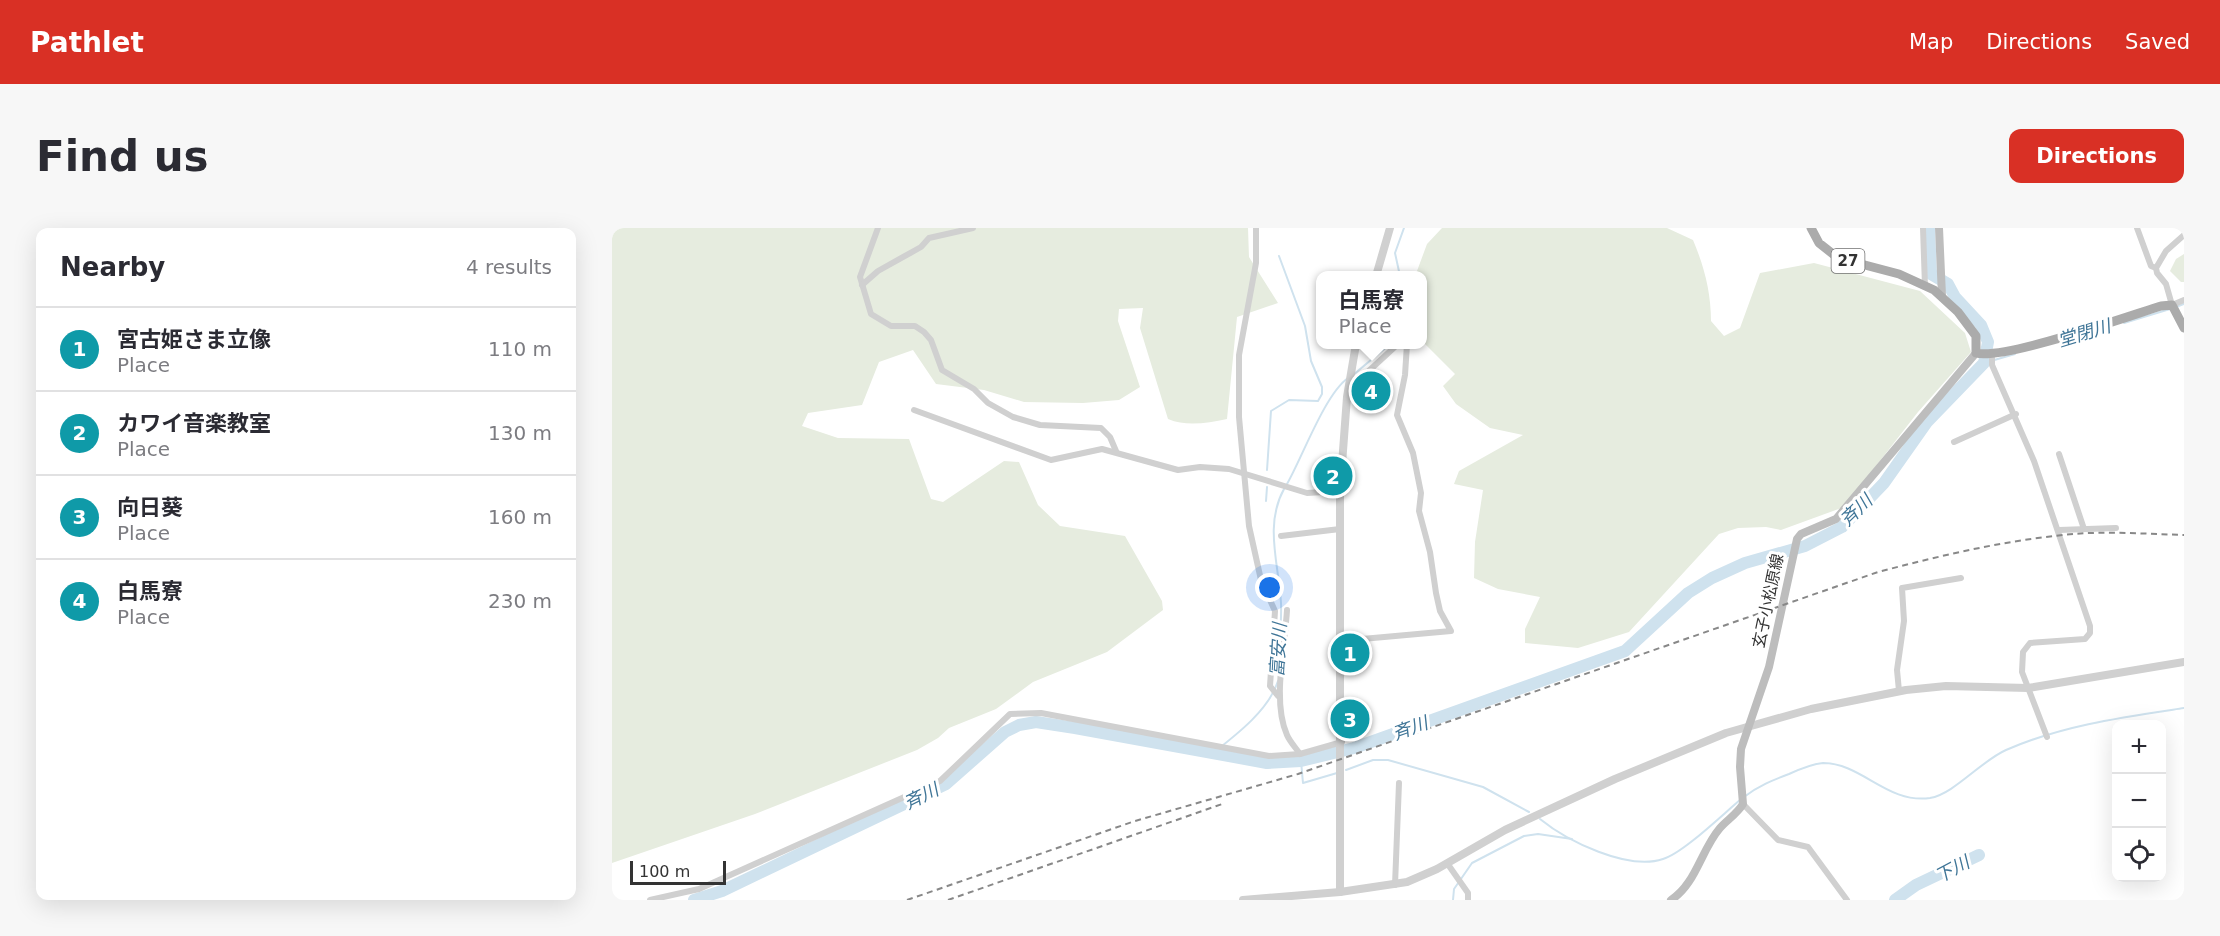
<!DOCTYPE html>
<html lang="en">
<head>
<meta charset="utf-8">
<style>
  :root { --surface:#fff; --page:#f7f7f7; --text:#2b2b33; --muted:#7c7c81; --line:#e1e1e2; --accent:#d93025 }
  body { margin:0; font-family:"DejaVu Sans","Noto Sans JP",sans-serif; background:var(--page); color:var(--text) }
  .controls { position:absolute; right:18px; bottom:18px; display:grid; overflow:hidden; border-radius:12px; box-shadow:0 6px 24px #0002 }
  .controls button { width:54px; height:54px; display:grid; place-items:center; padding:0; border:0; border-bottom:2px solid var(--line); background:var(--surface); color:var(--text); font:30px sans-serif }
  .scale { position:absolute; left:18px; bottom:15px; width:96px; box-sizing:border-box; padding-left:6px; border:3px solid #333; border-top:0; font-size:16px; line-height:21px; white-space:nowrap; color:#333; -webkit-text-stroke:4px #fff; paint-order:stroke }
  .you { position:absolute; left:658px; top:360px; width:21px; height:21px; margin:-15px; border:4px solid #fff; border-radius:50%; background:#1a73e8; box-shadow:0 0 0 9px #1a73e833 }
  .badge { display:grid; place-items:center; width:39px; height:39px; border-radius:50%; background:var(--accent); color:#fff; font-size:20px; font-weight:700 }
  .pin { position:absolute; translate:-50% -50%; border:3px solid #fff; box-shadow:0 2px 6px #0006 }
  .popup { position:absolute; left:704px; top:43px; width:111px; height:78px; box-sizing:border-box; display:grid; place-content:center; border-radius:12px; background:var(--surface); filter:drop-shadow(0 2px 4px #0005); font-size:20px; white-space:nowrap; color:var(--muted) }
  .popup b { font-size:22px; color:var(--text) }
  .popup::after { content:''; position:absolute; left:50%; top:100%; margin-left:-12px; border:12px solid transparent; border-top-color:var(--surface) }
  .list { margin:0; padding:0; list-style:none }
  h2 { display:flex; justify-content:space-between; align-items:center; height:78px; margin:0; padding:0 24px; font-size:26px }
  h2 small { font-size:20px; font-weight:400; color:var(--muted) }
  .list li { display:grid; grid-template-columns:39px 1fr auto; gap:18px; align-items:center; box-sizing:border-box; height:84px; padding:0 24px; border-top:2px solid var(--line) }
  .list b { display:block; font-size:22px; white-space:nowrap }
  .list p { margin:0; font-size:20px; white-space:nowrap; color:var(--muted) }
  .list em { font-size:20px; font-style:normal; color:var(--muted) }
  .icon { flex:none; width:33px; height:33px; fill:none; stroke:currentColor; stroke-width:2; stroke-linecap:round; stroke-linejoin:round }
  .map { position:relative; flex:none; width:1572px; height:672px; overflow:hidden; border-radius:12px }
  header { display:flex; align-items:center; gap:36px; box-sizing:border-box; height:84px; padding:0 30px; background:var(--accent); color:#fff }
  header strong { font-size:28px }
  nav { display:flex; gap:33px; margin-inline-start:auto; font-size:21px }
  .intro { display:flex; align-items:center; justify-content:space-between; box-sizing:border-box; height:144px; padding:0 36px }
  h1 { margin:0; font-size:42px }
  .button { padding:15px 27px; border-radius:12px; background:var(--accent); color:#fff; font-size:21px; font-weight:700 }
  main { display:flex; gap:36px; padding:0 36px }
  aside { flex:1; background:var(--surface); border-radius:12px; box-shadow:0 6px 24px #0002 }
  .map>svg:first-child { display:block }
</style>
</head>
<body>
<header>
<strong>Pathlet</strong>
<nav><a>Map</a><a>Directions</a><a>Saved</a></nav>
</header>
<div class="intro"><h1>Find us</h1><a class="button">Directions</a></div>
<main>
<aside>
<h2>Nearby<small>4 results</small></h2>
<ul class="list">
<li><span class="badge" style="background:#0f9aa8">1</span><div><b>宮古姫さま立像</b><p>Place</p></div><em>110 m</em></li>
<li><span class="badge" style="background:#0f9aa8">2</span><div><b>カワイ音楽教室</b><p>Place</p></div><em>130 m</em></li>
<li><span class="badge" style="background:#0f9aa8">3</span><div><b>向日葵</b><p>Place</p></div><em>160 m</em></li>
<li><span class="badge" style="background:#0f9aa8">4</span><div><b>白馬寮</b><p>Place</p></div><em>230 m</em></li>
</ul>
</aside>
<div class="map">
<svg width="1572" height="672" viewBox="0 0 1572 672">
  <rect width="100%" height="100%" fill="#fff"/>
  <!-- green -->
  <g fill="#e6ecdf">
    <path d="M 0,0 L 636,0 L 637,29 L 666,75 L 625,89 L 615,191 C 595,195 575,199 556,191 L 528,100 L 531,80 L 507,81 L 506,93 L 528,159 L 507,172 L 471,175 L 412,174 L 372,162 L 324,156 L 301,122 L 267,134 L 250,177 L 196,185 L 190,198 L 226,210 L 297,211 L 319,271 L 331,274 L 392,233 L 407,234 L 426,277 L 448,298 L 513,308 L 550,373 L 551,382 L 495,424 L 421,454 L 384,481 L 337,500 L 326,510 L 305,522 L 143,586 L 0,635 Z"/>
    <path d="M 830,0 L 1055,0 L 1081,12 C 1092,38 1099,64 1099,93 L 1112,108 L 1128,100 L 1148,45 L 1202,35 L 1308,63 L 1353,105 L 1359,124 L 1306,184 L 1232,279 L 1169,302 L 1154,299 L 1126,300 L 1107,306 L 1017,404 L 966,420 L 913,415 L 913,401 L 928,369 L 886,361 L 862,350 L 863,314 L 871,262 L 842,256 L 847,243 L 911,207 L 878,200 L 844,176 L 831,158 L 843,146 L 810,113 L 810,48 L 805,47 L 805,43 L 815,16 Z"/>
    <polygon points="1572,26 1572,54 1569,54 1558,43 1564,31"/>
  </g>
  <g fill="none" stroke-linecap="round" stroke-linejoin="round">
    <!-- stream -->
    <g stroke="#cfe2ee" stroke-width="2">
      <polyline points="788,48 783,25 792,0"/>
      <polyline points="1564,79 1572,76"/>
      <polyline points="1512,95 1558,81"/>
      <polyline points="1372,135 1403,126"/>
      <polyline points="741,147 778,116"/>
      <polyline points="655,242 659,183 677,172 706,173 710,166 710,159 699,133 693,98 667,28"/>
      <path d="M 675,256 C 690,230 713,166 736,150"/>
      <polyline points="654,273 655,259"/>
      <path d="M 666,445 C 666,421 670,398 669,375 C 667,337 652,297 672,261"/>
      <path d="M 601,525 C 624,507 657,482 666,453"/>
      <polyline points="689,533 691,555 725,545"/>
      <polyline points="734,542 761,532 776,532 871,559 917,584"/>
      <path d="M 1132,569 C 1146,558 1161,552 1177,546 C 1188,541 1199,536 1211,535 C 1250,535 1275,576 1318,570 C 1342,566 1369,533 1394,522 C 1451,497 1512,489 1572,480"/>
      <path d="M 928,591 C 955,613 1016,643 1051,631 C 1071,625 1110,587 1128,572"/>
      <polyline points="841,672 842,661 860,635 912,608 926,606 960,611"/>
    </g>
    <!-- river -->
    <g stroke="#cfe2ee" stroke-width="12">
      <polyline points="82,672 110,663 334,556 393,504 407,497 424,494 463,500 655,535 689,533 742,520 1013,423 1076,365 1100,350 1133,335 1193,318 1230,299 1272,255 1315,194 1372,135 1376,114 1369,97 1343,69 1336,56 1319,46 1317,0"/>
      <polyline points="1283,672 1304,657 1367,627"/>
    </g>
    <!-- minor -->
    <g stroke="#d0d0d0" stroke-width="6">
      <polyline points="266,0 248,49 259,86 279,98 303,98 312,104 319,112 330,142 362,161 376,175 401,189 428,197 489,200 498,209 504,223"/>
      <polyline points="644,0 644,35 627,127 627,189 637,298 649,352 663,383 658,458 666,468"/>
      <polyline points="1311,0 1313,58"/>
      <polyline points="1525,0 1539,38 1544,40"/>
      <polyline points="1572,7 1554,23 1544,40 1545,45 1554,56 1560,77 1572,72"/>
      <polyline points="250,57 266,43 309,19 317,10 361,0"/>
      <polyline points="1380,127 1380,137 1422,233 1478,398 1478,405 1473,411 1418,415 1411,424 1410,444 1435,509"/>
      <polyline points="736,162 786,116"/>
      <polyline points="302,182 439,232 490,221 566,242 588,239 617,241 695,265 728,263"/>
      <polyline points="1342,214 1404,186"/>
      <polyline points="1447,226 1472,301"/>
      <polyline points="1447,302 1504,300"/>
      <polyline points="669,308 728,301"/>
      <path d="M 675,382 C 673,419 660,474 675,507 C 678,514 684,520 688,526"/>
      <polyline points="728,418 750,411 839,403 828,383 824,365 818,324 807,283 809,265 801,225 785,187 793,147 795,116"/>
      <polyline points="1287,463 1285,442 1292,393 1290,360 1349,350"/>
      <polyline points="1131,576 1166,612 1196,619 1235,672"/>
      <polyline points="835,635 856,665 856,672"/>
      <polyline points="783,657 787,555"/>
      <polyline points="38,672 87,661 328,553 398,486 429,485 657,528 688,526 730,514"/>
    </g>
    <!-- tertiary -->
    <g stroke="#d0d0d0" stroke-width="8">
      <polyline points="764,48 778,0"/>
      <polyline points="728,664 728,263 735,169 744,116"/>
      <polyline points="631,672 728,664 795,654 825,641 893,602 1003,551 1114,505 1199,481 1294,462 1334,458 1416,460 1572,434"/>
    </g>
    <!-- secondary -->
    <g stroke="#bdbdbd" stroke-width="8">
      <polyline points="1327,0 1330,68"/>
      <path d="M 1059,672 C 1084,656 1089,622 1108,600 C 1115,592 1125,586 1131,576 L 1128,539 L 1129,521 L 1157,439 L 1185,311 L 1189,306 L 1224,291 L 1364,125"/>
    </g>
    <!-- primary -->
    <path stroke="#ababab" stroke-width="9" d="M 1199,0 L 1207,15 L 1226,30 L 1287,46 L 1322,62 L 1346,84 L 1364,108 L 1364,125 C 1392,132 1514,89 1549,78 L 1560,77 L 1572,100"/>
    <!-- rail -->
    <g stroke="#888" stroke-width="2" stroke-dasharray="6 4.5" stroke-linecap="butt">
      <path d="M 295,672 L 523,593 L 686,546 L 1266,344 C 1331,327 1394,312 1461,306 C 1497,303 1535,306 1572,307"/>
      <polyline points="336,672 613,575"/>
    </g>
  </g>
  <g text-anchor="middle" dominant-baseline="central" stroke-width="6" stroke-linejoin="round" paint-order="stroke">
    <!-- shield labels -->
    <rect fill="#fff" stroke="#707070" stroke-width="1.5" x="1219.5" y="21" width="33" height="24" rx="4.5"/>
    <g font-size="15" font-weight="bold" fill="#333">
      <text x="1236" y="33">27</text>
    </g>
    <!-- street labels -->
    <g font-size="16" fill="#333" stroke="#fff">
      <text transform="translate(1156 373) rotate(-78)">玄子小松原線</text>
    </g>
    <!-- water labels -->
    <g font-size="18" font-style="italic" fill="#3f7597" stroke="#fff">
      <text transform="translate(1472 105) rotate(-17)">堂閉川</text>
      <text transform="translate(1244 282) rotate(-44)">斉川</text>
      <text transform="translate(666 422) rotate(-87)">富安川</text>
      <text transform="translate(798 500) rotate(-20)">斉川</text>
      <text transform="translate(309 568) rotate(-26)">斉川</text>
      <text transform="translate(1340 641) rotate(-28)">下川</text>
    </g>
  </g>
</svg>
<div class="controls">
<button>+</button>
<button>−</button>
<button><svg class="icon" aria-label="locate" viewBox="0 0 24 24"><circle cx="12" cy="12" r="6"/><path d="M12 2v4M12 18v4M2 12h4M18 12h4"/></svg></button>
</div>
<div class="scale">100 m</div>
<div class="you"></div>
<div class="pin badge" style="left:738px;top:425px;background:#0f9aa8">1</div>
<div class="pin badge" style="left:721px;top:248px;background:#0f9aa8">2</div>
<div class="pin badge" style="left:738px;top:491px;background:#0f9aa8">3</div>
<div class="pin badge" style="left:759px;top:163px;background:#0f9aa8">4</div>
<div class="popup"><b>白馬寮</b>Place</div>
</div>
</main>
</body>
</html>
